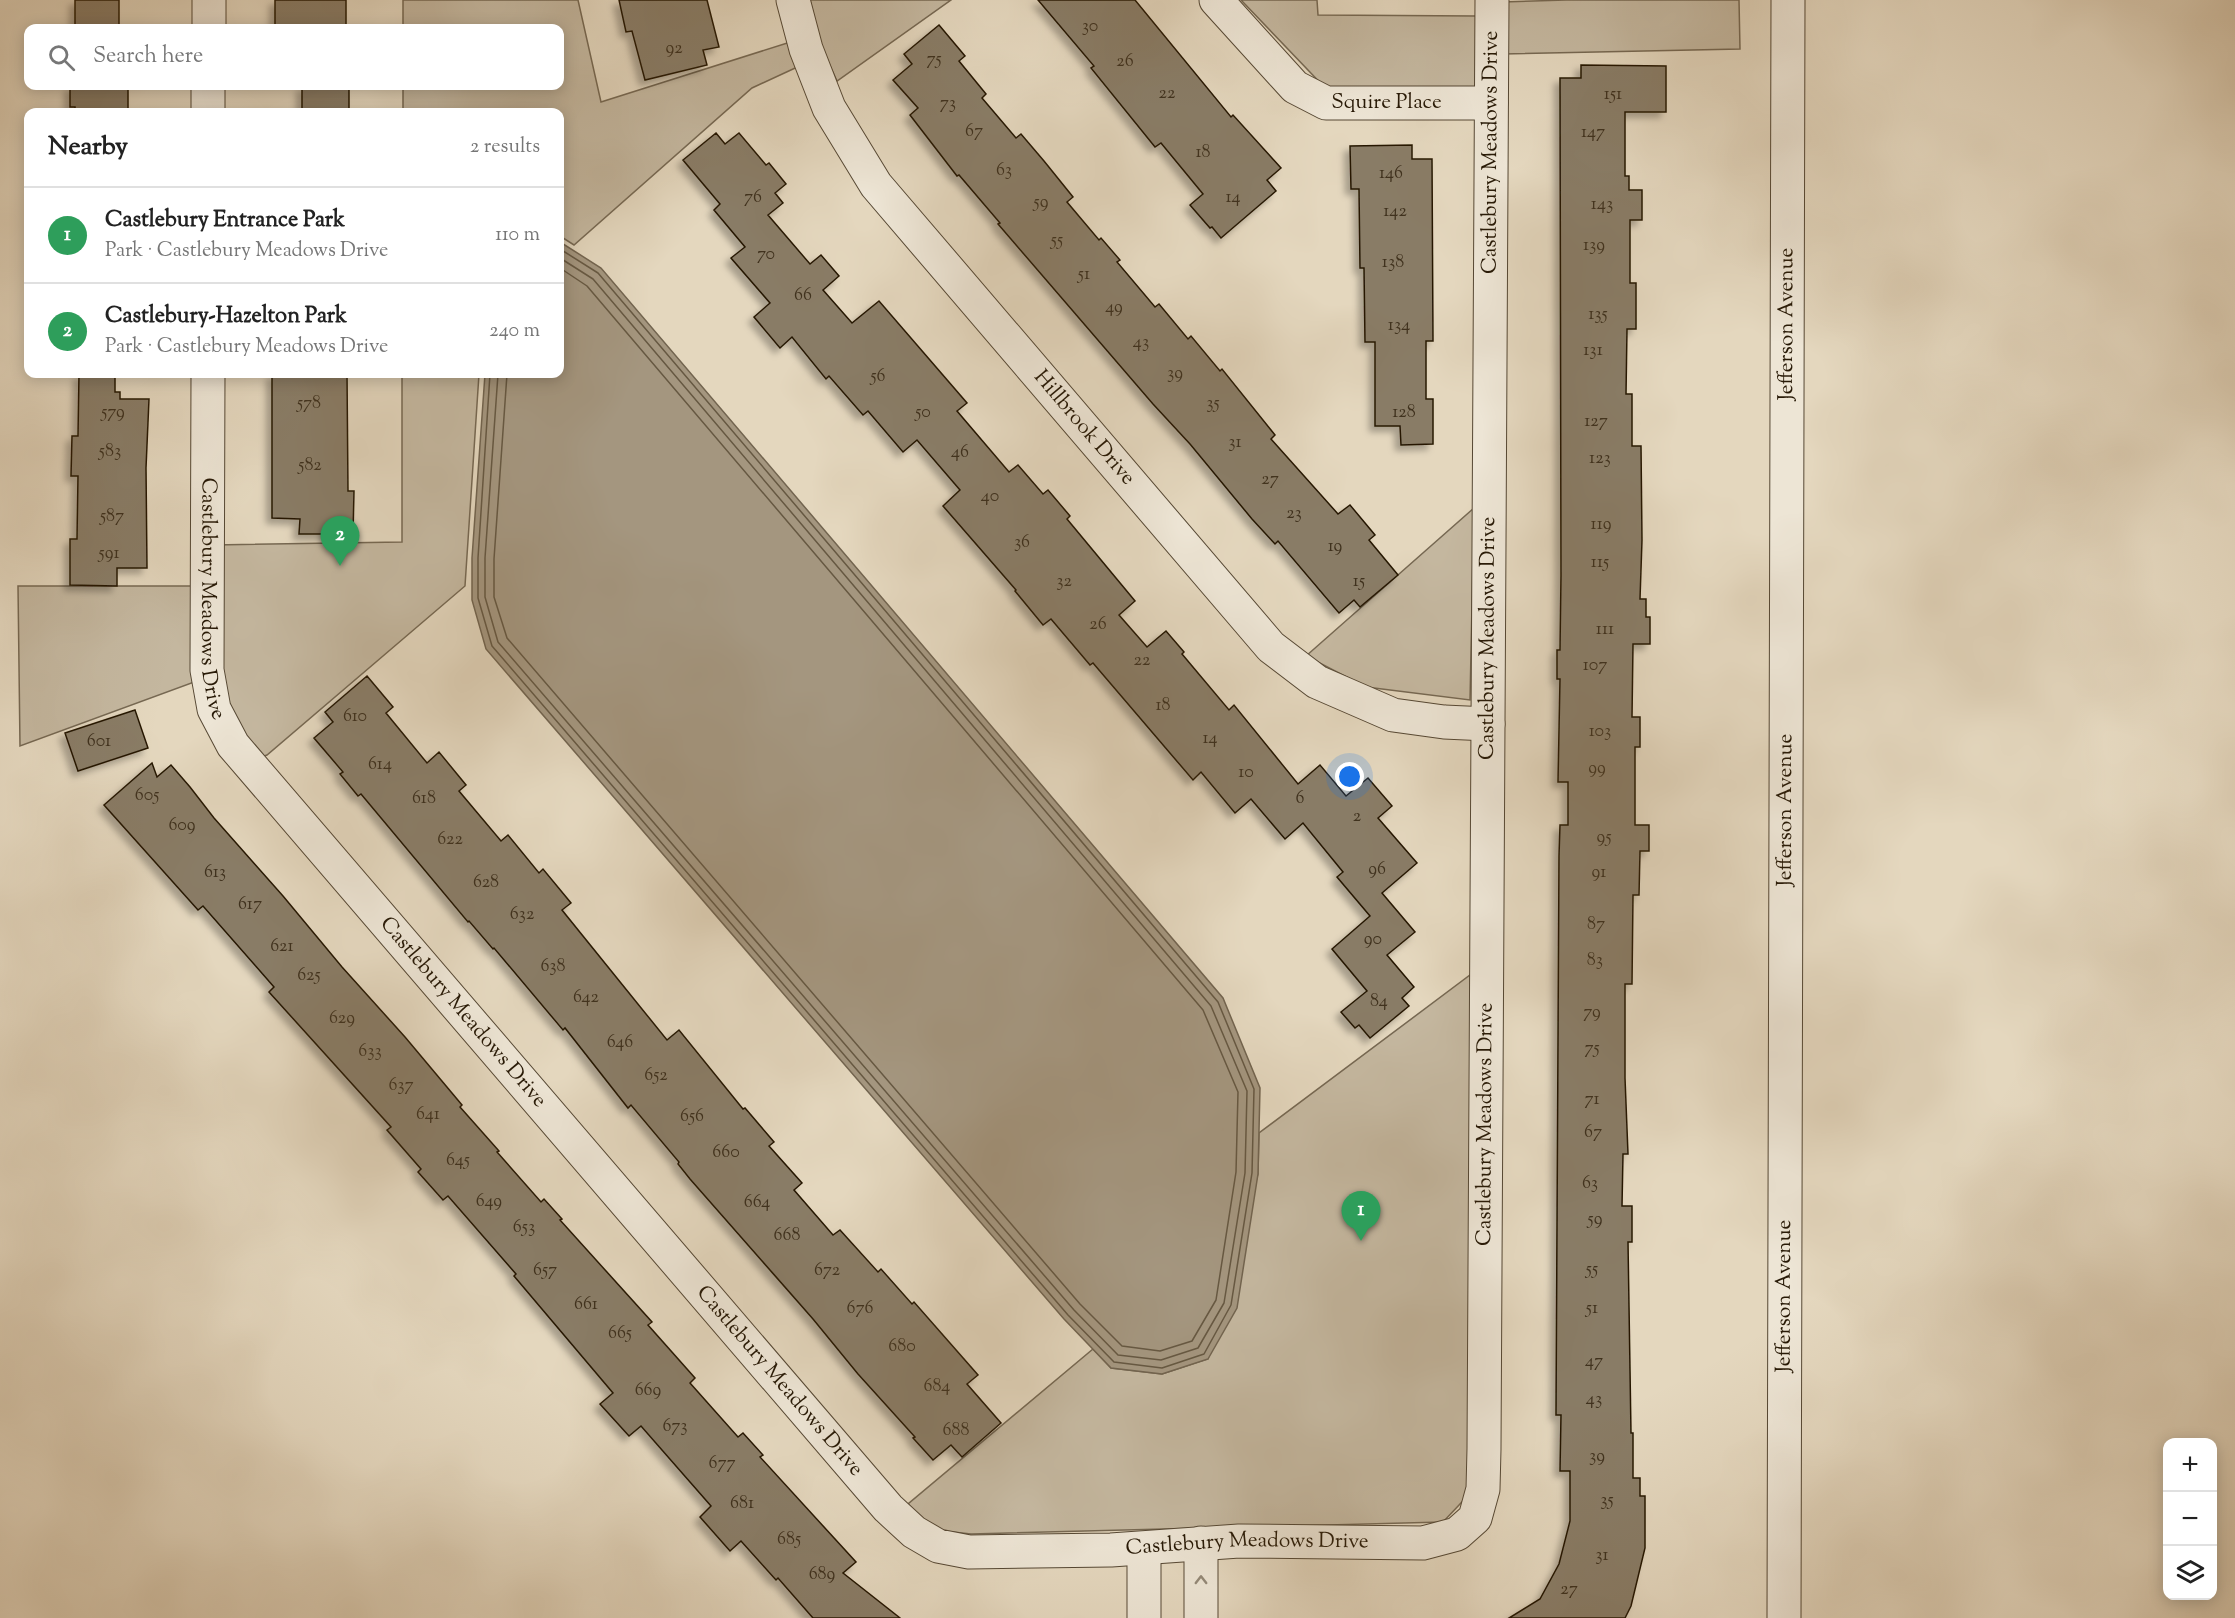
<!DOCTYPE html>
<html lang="en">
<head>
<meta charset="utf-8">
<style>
  :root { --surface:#fff; --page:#f6f6f6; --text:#222; --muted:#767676; --line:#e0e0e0; --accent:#8f2418 }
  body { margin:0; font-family:"Sorts Mill Goudy",serif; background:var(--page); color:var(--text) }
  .controls { position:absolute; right:18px; bottom:18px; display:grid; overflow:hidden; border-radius:12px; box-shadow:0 3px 15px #0003 }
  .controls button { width:54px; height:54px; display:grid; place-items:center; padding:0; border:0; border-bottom:2px solid var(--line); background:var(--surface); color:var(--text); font:30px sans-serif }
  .you { position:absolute; left:1350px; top:777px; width:21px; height:21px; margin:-15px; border:4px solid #fff; border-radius:50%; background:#1a73e8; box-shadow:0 0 0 9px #1a73e833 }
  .badge { display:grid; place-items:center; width:39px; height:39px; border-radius:50%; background:var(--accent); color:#fff; font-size:20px; font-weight:700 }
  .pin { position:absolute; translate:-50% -50px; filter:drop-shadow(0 2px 3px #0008) }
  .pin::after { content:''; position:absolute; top:32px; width:21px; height:18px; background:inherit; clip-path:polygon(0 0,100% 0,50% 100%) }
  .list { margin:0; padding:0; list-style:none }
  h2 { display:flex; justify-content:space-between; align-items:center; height:78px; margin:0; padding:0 24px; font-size:26px }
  h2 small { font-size:20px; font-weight:400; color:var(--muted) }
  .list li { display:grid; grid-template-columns:39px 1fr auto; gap:18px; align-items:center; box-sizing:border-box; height:96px; padding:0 24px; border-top:2px solid var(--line) }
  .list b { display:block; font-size:22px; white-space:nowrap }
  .list p { margin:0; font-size:20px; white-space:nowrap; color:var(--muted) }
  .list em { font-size:20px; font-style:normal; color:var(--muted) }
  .icon { flex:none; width:33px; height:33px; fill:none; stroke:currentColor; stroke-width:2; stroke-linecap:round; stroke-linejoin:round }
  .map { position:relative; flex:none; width:2235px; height:1618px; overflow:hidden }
  .search { position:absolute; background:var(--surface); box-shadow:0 3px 15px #0003; left:24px; top:24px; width:540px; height:66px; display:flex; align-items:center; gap:15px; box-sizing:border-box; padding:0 21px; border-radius:12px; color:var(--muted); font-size:22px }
  .panel { position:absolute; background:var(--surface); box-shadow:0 3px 15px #0003; left:24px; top:108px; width:540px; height:270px; border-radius:12px }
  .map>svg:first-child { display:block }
</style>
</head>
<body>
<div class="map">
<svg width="2235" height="1618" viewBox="0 0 2235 1618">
  <defs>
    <filter id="shadow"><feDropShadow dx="-5.5" dy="5.5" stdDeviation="3" flood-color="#0004"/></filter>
  </defs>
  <rect width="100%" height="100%" fill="#e4d7be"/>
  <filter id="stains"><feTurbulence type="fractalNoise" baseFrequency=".00333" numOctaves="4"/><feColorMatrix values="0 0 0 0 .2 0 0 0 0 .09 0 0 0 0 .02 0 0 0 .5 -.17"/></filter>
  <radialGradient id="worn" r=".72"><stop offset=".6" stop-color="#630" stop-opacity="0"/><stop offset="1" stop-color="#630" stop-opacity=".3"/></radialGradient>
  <!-- green -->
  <g fill="#c4b79f" stroke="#766852" stroke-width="1.5">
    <polygon points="403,0 578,0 601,102 800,39 806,63 752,88 574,245 560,236 560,112 403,112 403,86 560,86 560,28 403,28"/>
    <polygon points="810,0 951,0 837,81 821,46"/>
    <polygon points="1241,0 1317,0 1318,15 1476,16 1480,93 1330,93"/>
    <polygon points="1566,0 1739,0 1740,49 1503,54 1502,2"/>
    <polygon points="402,374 479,374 465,586 267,755 253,760 213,664 214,545 402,542"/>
    <polygon points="1474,508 1470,700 1366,687 1306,656"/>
    <polygon points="18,586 198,586 197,681 20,746"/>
    <polygon points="1470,975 1477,1486 1443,1522 971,1534 944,1531 919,1520 908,1504 1093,1349 1111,1368 1162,1374 1208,1359 1258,1174 1259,1133"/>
  </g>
  <!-- water -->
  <polygon fill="#a4967f" stroke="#72644f" stroke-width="1.5" points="560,242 601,268 1223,998 1260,1088 1258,1174 1237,1308 1208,1359 1162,1374 1111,1368 1064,1319 486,649 472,600 472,558 485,374 560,374"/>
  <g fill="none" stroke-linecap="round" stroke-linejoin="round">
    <!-- shore -->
    <g stroke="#665842" stroke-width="1.5">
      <polyline points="490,374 478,558 478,598 492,646 1068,1315 1114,1362 1162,1368 1204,1354 1231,1305 1252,1173 1254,1089 1218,1002 598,273 560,249"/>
      <polyline points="498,374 485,558 485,597 498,642 1074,1310 1118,1355 1161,1360 1198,1348 1224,1303 1245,1173 1247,1091 1211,1006 593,279 560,258"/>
      <polyline points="507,374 494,559 494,597 507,638 1080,1304 1122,1346 1160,1351 1192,1341 1216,1300 1236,1172 1238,1092 1203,1010 587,286 560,268"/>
    </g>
  </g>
  <!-- building -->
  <g fill="#897c66" stroke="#271906" stroke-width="1.5" filter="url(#shadow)">
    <rect x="75" y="0" width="44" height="28"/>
    <rect x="275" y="0" width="71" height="28"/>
    <polygon points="619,0 707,0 719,47 703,50 707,65 645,80 632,31 626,32"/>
    <polygon points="1038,0 1135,0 1231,117 1233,115 1281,168 1267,180 1276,191 1221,238 1212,227 1210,228 1190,205 1203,194 1161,143 1155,147 1091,68 1094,66"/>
    <polygon points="939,25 965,56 959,61 986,94 982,98 1016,138 1021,134 1044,161 1073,197 1067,202 1099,240 1101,238 1120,260 1117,262 1155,307 1159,304 1188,339 1191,336 1220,371 1222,369 1275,435 1271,439 1338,514 1350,505 1375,535 1369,540 1398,575 1360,607 1354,600 1339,613 1278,541 1275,544 1252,519 1190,444 1153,404 998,224 1000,223 959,175 957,176 910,115 918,108 893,80 912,64 904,54"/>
    <polygon points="1581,65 1666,66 1666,112 1625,112 1625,176 1629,176 1629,190 1642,190 1642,220 1630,220 1630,283 1636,283 1636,329 1627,329 1626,394 1632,394 1632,446 1641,446 1642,540 1640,599 1646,599 1646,617 1650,617 1650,644 1633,644 1632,717 1640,717 1640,747 1635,747 1635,825 1649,825 1649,851 1640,851 1639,895 1633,895 1632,984 1625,984 1625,1078 1628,1154 1623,1154 1622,1206 1632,1206 1632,1242 1628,1242 1631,1433 1633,1433 1633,1478 1640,1478 1640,1496 1645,1496 1645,1548 1631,1606 1625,1618 1509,1618 1540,1599 1559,1564 1570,1521 1570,1471 1560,1471 1561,1415 1556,1415 1559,856 1560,825 1568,825 1568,782 1558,782 1560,679 1557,679 1557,650 1560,650 1561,576 1560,78 1581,78"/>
    <polygon points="70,86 128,86 128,112 75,112 75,107 70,107"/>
    <rect x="302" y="86" width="47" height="26"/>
    <polygon points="716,133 725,144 739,133 766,165 769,163 786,184 775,193 783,203 768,215 810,264 821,255 839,276 823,290 852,323 879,301 967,403 957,411 1009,472 1018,465 1043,494 1048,490 1070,516 1067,519 1135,601 1119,615 1147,647 1166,631 1184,652 1182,654 1229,710 1234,705 1298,784 1320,765 1346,796 1368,778 1392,806 1378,818 1417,863 1382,893 1415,932 1387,955 1414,987 1402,998 1409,1006 1370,1038 1359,1025 1355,1028 1341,1012 1367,991 1332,949 1370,916 1337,877 1343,872 1303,823 1285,839 1251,799 1235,813 1201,772 1193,780 1093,663 1090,665 1051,619 1043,625 1015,591 1016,590 943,506 960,490 917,440 903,452 868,411 863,415 829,376 826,379 792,337 780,348 754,317 770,303 731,258 745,247 714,210 720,204 683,160"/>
    <polygon points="1412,145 1412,159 1432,159 1433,341 1426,341 1426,399 1433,399 1433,444 1401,445 1400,426 1375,426 1375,342 1365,342 1364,268 1360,268 1359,189 1351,189 1350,146"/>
    <polygon points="79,374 115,374 115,392 120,392 120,399 149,399 146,468 147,568 117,568 117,586 70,585 70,539 77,539 78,476 71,476 72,436 78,436"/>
    <polygon points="272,374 347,374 348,491 354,491 353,534 299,534 300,519 272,518"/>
    <polygon points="367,676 393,707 386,713 427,763 439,752 466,785 459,791 501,841 508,835 539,873 543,869 571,903 562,910 667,1040 679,1030 743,1109 745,1108 774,1142 769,1146 802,1183 794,1190 833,1235 840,1230 878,1272 881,1269 912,1304 914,1302 978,1375 967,1384 1001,1423 962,1457 951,1445 933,1460 913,1438 915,1437 858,1374 813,1319 690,1179 678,1164 679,1162 631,1105 628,1108 565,1028 563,1030 494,948 493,949 469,921 468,922 361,794 358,796 340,774 343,772 314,738 333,722 325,712"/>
    <polygon points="135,710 148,748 78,771 65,733"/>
    <polygon points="152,763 157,777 171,765 190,787 214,818 283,896 342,967 405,1037 462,1105 460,1107 499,1151 497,1152 541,1202 544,1199 562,1219 560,1220 652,1322 648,1325 695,1378 690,1383 738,1437 743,1433 763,1455 760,1457 856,1562 843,1573 900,1618 813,1618 778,1578 776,1580 741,1541 730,1551 700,1517 711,1506 641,1426 629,1436 600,1404 613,1393 514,1276 516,1274 448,1196 443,1200 418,1172 421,1169 387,1130 391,1127 269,992 274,987 203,906 198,910 104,805"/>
  </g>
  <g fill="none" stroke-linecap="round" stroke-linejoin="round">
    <defs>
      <g id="minor">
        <path id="s1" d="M 793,0 L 806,49 L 829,108 L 876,185 L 1271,647 L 1317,682 L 1393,715 L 1444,722 L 1488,724"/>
        <path id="s2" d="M 1216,0 L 1295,87 L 1326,103 L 1491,103"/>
        <polyline points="209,28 209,0"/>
        <polyline points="208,112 208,86"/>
        <path id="s3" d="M 208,374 L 207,670 L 214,709 L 233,745 L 888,1508 L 914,1532 L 938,1546 L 969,1552 L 1111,1550 L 1239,1541 L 1423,1543 L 1457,1534 L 1475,1518 L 1483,1489 L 1484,1449 L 1492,0"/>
        <polyline points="1201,1543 1201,1618"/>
        <polyline points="1144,1549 1144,1618"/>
        <path id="s4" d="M 1784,1618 L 1788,0"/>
      </g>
    </defs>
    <!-- minor casing -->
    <use href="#minor" stroke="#564834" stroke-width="35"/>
    <!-- minor -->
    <use href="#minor" stroke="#ede5d5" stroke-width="33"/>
  </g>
  <!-- one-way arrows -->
  <defs><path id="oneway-chevron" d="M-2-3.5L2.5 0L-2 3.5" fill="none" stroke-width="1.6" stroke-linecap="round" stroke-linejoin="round" transform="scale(1.5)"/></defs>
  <use stroke="#948978" href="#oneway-chevron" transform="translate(1201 1580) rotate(-90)"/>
  <g text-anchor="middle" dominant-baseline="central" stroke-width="6" stroke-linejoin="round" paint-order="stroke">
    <!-- number labels -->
    <g font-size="18" fill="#40321e">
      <text x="1090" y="27">30</text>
      <text x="674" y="49">92</text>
      <text x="934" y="60">75</text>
      <text x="1125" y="62">26</text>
      <text x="1167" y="94">22</text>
      <text x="1613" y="95">151</text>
      <text x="948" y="104">73</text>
      <text x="974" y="132">67</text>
      <text x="1593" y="133">147</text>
      <text x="1203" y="153">18</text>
      <text x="1004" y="171">63</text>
      <text x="1391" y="174">146</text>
      <text x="753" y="198">76</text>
      <text x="1233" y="198">14</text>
      <text x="1041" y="203">59</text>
      <text x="1602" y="205">143</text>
      <text x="1395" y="212">142</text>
      <text x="1057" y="241">55</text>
      <text x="1594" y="246">139</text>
      <text x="766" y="255">70</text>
      <text x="1393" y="263">138</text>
      <text x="1084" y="275">51</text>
      <text x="803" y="296">66</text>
      <text x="1114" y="308">49</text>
      <text x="1598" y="315">135</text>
      <text x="1399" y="326">134</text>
      <text x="1141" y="343">43</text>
      <text x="1593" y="351">131</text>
      <text x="1175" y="374">39</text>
      <text x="878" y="377">56</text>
      <text x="309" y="404">578</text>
      <text x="1213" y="404">35</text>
      <text x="113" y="413">579</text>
      <text x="923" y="413">50</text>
      <text x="1404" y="413">128</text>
      <text x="1596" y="422">127</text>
      <text x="1235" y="443">31</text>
      <text x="110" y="452">583</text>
      <text x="960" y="453">46</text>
      <text x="1600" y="459">123</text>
      <text x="310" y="466">582</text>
      <text x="1270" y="480">27</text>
      <text x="990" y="497">40</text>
      <text x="1294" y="514">23</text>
      <text x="112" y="517">587</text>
      <text x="1601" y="525">119</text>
      <text x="1022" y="543">36</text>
      <text x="1335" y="547">19</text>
      <text x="109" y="554">591</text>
      <text x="1600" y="563">115</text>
      <text x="1064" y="582">32</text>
      <text x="1359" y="582">15</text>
      <text x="1098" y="625">26</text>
      <text x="1605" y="630">111</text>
      <text x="1142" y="661">22</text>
      <text x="1595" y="666">107</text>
      <text x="1163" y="706">18</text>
      <text x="355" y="717">610</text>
      <text x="1600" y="732">103</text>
      <text x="1210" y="739">14</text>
      <text x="99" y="742">601</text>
      <text x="380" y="765">614</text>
      <text x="1597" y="769">99</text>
      <text x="1246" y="773">10</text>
      <text x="147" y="796">605</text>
      <text x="424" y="799">618</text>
      <text x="1300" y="799">6</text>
      <text x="1357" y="817">2</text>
      <text x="182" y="826">609</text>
      <text x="1604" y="838">95</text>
      <text x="450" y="840">622</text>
      <text x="1377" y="870">96</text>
      <text x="215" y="873">613</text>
      <text x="1599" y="873">91</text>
      <text x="486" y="883">628</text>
      <text x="250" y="905">617</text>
      <text x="522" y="915">632</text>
      <text x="1596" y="925">87</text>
      <text x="1373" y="940">90</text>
      <text x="282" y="947">621</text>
      <text x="1595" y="961">83</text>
      <text x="553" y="967">638</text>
      <text x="309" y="976">625</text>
      <text x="586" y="998">642</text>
      <text x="1379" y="1002">84</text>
      <text x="1592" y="1013">79</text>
      <text x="342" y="1019">629</text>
      <text x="620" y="1043">646</text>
      <text x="1592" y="1049">75</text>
      <text x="370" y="1052">633</text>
      <text x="656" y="1076">652</text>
      <text x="401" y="1086">637</text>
      <text x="1592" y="1100">71</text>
      <text x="428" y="1115">641</text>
      <text x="692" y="1117">656</text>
      <text x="1593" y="1133">67</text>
      <text x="726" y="1153">660</text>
      <text x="458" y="1161">645</text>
      <text x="1590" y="1184">63</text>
      <text x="489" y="1202">649</text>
      <text x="757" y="1203">664</text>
      <text x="1595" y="1220">59</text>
      <text x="524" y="1228">653</text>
      <text x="787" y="1236">668</text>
      <text x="1592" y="1270">55</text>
      <text x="545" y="1271">657</text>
      <text x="827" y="1271">672</text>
      <text x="586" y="1305">661</text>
      <text x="860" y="1309">676</text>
      <text x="1592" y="1309">51</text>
      <text x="620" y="1334">665</text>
      <text x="902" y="1347">680</text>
      <text x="1594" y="1362">47</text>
      <text x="937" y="1387">684</text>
      <text x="648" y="1391">669</text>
      <text x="1594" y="1400">43</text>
      <text x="675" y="1427">673</text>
      <text x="956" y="1431">688</text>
      <text x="1597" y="1457">39</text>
      <text x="722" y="1464">677</text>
      <text x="1607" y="1501">35</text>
      <text x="742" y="1504">681</text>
      <text x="789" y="1540">685</text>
      <text x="1602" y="1556">31</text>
      <text x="822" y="1575">689</text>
      <text x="1569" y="1590">27</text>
    </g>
    <!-- street labels -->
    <g font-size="21" fill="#271906" stroke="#ede5d5">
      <text stroke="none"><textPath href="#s2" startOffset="213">Squire Place</textPath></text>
      <text stroke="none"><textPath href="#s3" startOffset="3357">Castlebury Meadows Drive</textPath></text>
      <text stroke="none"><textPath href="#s4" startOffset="1294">Jefferson Avenue</textPath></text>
      <text stroke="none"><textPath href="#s1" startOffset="524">Hillbrook Drive</textPath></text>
      <text stroke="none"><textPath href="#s3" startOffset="225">Castlebury Meadows Drive</textPath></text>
      <text stroke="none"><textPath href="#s3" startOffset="2871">Castlebury Meadows Drive</textPath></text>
      <text stroke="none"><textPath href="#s4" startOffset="808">Jefferson Avenue</textPath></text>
      <text stroke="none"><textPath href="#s3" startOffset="729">Castlebury Meadows Drive</textPath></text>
      <text stroke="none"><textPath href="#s3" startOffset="2385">Castlebury Meadows Drive</textPath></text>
      <text stroke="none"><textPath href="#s4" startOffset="322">Jefferson Avenue</textPath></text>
      <text stroke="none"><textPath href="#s3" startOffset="1215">Castlebury Meadows Drive</textPath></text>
      <text stroke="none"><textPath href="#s3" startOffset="1755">Castlebury Meadows Drive</textPath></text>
    </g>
  </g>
  <rect width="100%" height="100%" filter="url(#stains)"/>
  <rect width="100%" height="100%" fill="url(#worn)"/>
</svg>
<div class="controls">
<button>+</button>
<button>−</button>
<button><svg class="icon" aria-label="layers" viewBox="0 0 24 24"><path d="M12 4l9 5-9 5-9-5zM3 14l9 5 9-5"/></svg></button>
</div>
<div class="you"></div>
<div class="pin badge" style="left:1361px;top:1241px;background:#2e9e5b">1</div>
<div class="pin badge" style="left:340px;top:566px;background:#2e9e5b">2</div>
<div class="search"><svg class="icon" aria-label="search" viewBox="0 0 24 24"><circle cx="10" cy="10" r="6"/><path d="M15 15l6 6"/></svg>Search here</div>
<section class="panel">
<h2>Nearby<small>2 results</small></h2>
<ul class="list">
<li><span class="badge" style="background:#2e9e5b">1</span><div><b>Castlebury Entrance Park</b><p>Park · Castlebury Meadows Drive</p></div><em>110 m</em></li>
<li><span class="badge" style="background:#2e9e5b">2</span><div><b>Castlebury-Hazelton Park</b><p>Park · Castlebury Meadows Drive</p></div><em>240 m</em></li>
</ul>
</section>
</div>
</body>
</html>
